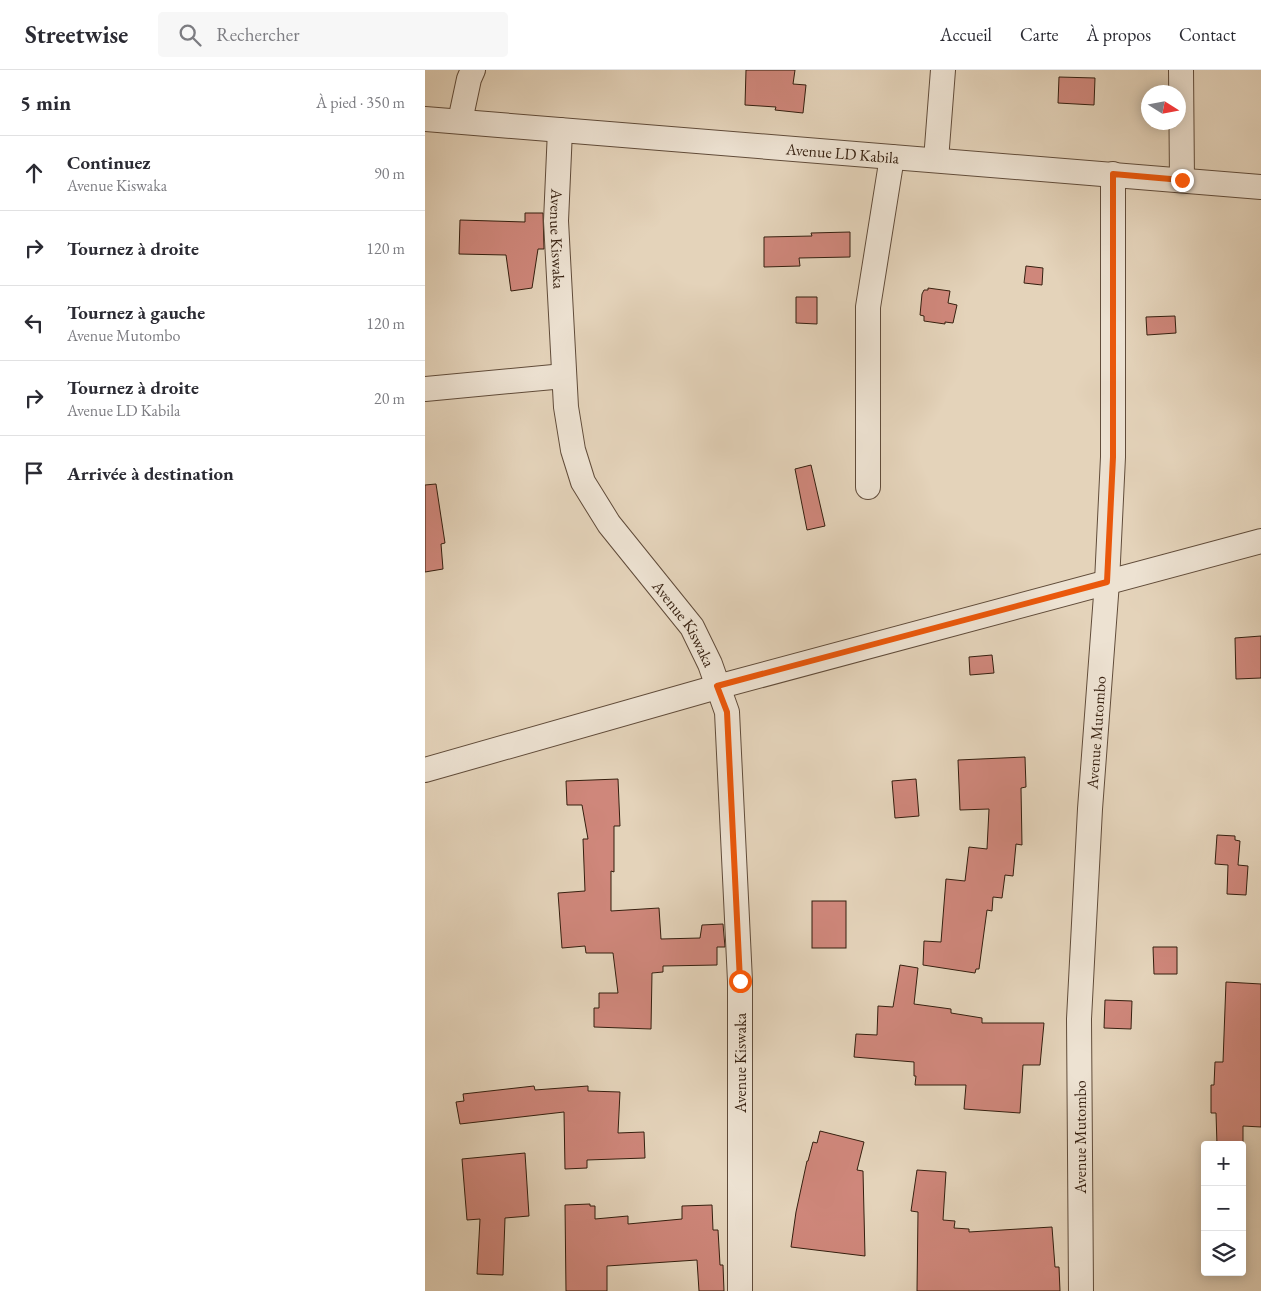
<!DOCTYPE html>
<html lang="fr">
<head>
<meta charset="utf-8">
<style>
  :root { --surface:#fff; --page:#f7f7f7; --text:#2b2b33; --muted:#7c7c81; --line:#e1e1e2 }
  body { margin:0; font-family:"EB Garamond",serif; background:var(--page); color:var(--text) }
  .controls { position:absolute; right:15px; bottom:15px; display:grid; overflow:hidden; border-radius:5px; box-shadow:0 2px 12px #0003 }
  .controls button { width:45px; height:45px; display:grid; place-items:center; padding:0; border:0; border-bottom:1px solid var(--line); background:var(--surface); color:var(--text); font:25px sans-serif }
  .compass { position:absolute; left:716px; top:15px; width:45px; height:45px; border-radius:50%; background:var(--surface); box-shadow:0 2px 12px #0003; rotate:101deg }
  .stop { position:absolute; width:15px; height:15px; margin:-11px; border:4px solid #ea580c; border-radius:50%; background:#fff }
  .stop.end { background:#ea580c; border-color:#fff; box-shadow:0 1px 5px #0008 }
  .list { margin:0; padding:0; list-style:none }
  h2 { display:flex; justify-content:space-between; align-items:center; height:65px; margin:0; padding:0 20px; font-size:21px }
  h2 small { font-size:16px; font-weight:400; color:var(--muted) }
  .list li { display:grid; grid-template-columns:32px 1fr auto; gap:15px; align-items:center; box-sizing:border-box; height:75px; padding:0 20px; border-top:1px solid var(--line) }
  .list b { display:block; font-size:19px; white-space:nowrap }
  .list p { margin:0; font-size:16px; white-space:nowrap; color:var(--muted) }
  .list em { font-size:16px; font-style:normal; color:var(--muted) }
  .icon { flex:none; width:28px; height:28px; fill:none; stroke:currentColor; stroke-width:2; stroke-linecap:round; stroke-linejoin:round }
  .map { position:relative; flex:none; width:836px; height:1221px; overflow:hidden }
  header { display:flex; align-items:center; gap:30px; box-sizing:border-box; height:70px; padding:0 25px; background:var(--surface); border-bottom:1px solid var(--line) }
  header strong { font-size:24px }
  nav { display:flex; gap:28px; margin-inline-start:auto; font-size:18px }
  .search { width:350px; height:45px; background:var(--page); display:flex; align-items:center; gap:12px; box-sizing:border-box; padding:0 18px; border-radius:5px; color:var(--muted); font-size:19px }
  main { display:flex }
  aside { flex:1; background:var(--surface) }
  .map>svg:first-child { display:block }
</style>
</head>
<body>
<header>
<strong>Streetwise</strong>
<div class="search"><svg class="icon" aria-label="search" viewBox="0 0 24 24"><circle cx="10" cy="10" r="6"/><path d="M15 15l6 6"/></svg>Rechercher</div>
<nav><a>Accueil</a><a>Carte</a><a>À propos</a><a>Contact</a></nav>
</header>
<main>
<aside>
<h2>5 min<small>À pied · 350 m</small></h2>
<ul class="list">
<li><svg class="icon" aria-label="ahead" viewBox="0 0 24 24"><path d="M12 20V5M6 11l6-6 6 6"/></svg><div><b>Continuez</b><p>Avenue Kiswaka</p></div><em>90 m</em></li>
<li><svg class="icon" aria-label="right" viewBox="0 0 24 24"><path d="M7 20v-9h11M14 6l5 5-5 5"/></svg><div><b>Tournez à droite</b></div><em>120 m</em></li>
<li><svg class="icon" aria-label="left" viewBox="0 0 24 24"><path d="M17 20v-9H6M10 6l-5 5 5 5"/></svg><div><b>Tournez à gauche</b><p>Avenue Mutombo</p></div><em>120 m</em></li>
<li><svg class="icon" aria-label="right" viewBox="0 0 24 24"><path d="M7 20v-9h11M14 6l5 5-5 5"/></svg><div><b>Tournez à droite</b><p>Avenue LD Kabila</p></div><em>20 m</em></li>
<li><svg class="icon" aria-label="arrive" viewBox="0 0 24 24"><path d="M6 21V4h12l-3 4 3 4H6"/></svg><div><b>Arrivée à destination</b></div></li>
</ul>
</aside>
<div class="map">
<svg width="836" height="1221" viewBox="0 0 836 1221">
  <rect width="100%" height="100%" fill="#e4d3ba"/>
  <filter id="stains"><feTurbulence type="fractalNoise" baseFrequency=".004" numOctaves="4"/><feColorMatrix values="0 0 0 0 .2 0 0 0 0 .09 0 0 0 0 .02 0 0 0 .5 -.17"/></filter>
  <radialGradient id="worn" r=".72"><stop offset=".6" stop-color="#630" stop-opacity="0"/><stop offset="1" stop-color="#630" stop-opacity=".3"/></radialGradient>
  <!-- building -->
  <g fill="#cf877b" stroke="#351f0f">
    <polygon points="321,0 370,0 368,14 381,15 378,43 350,40 351,37 320,35"/>
    <polygon points="634,7 670,8 669,35 633,33"/>
    <polygon points="100,143 118,143 119,179 113,179 107,218 86,221 81,185 34,184 35,150 100,152"/>
    <polygon points="425,162 425,187 374,188 375,196 339,197 339,167 387,166 386,163"/>
    <polygon points="601,196 618,198 617,215 599,213"/>
    <polygon points="503,218 525,221 523,233 532,235 528,253 520,252 520,254 499,251 499,246 495,245 497,224 499,220 503,220"/>
    <polygon points="371,227 392,227 392,254 371,253"/>
    <polygon points="750,246 751,263 722,265 721,247"/>
    <polygon points="386,395 400,456 382,460 370,399"/>
    <polygon points="11,414 20,473 16,474 18,499 0,502 0,415"/>
    <polygon points="836,566 836,608 811,609 810,568"/>
    <polygon points="567,585 569,603 545,605 544,587"/>
    <polygon points="600,687 601,717 596,718 597,775 591,774 588,806 580,805 577,828 568,827 567,841 562,840 554,899 551,899 550,903 498,895 499,871 516,872 521,809 540,811 544,777 562,779 564,739 535,740 533,690"/>
    <polygon points="193,709 195,756 189,756 189,802 186,801 186,841 234,838 236,869 275,868 277,855 298,854 300,877 292,877 292,895 238,896 238,902 227,903 226,959 169,957 169,938 174,938 174,923 193,923 188,883 161,883 160,876 137,878 133,823 160,821 158,769 163,769 157,735 142,735 141,711"/>
    <polygon points="491,709 494,746 470,748 467,711"/>
    <polygon points="792,765 810,766 810,770 815,771 813,795 823,796 821,825 802,824 803,795 790,794"/>
    <rect x="387" y="831" width="34" height="47"/>
    <polygon points="728,877 752,877 752,904 729,904"/>
    <polygon points="475,895 493,898 489,934 526,939 526,943 557,948 557,953 619,953 615,995 598,995 595,1043 539,1039 541,1015 490,1015 491,1006 489,1006 489,992 429,987 431,964 452,965 453,936 468,937"/>
    <polygon points="801,912 836,914 836,1057 818,1056 818,1075 792,1075 791,1043 786,1043 786,1015 789,1015 790,992 798,992"/>
    <polygon points="680,930 707,931 706,959 679,958"/>
    <polygon points="109,1016 110,1020 163,1016 163,1021 195,1022 193,1063 219,1062 220,1088 162,1090 162,1098 140,1099 139,1042 35,1054 31,1032 39,1031 38,1024"/>
    <polygon points="395,1061 439,1072 432,1100 438,1101 440,1186 366,1177 371,1142 382,1091 383,1091 388,1072 392,1073"/>
    <polygon points="100,1083 104,1146 80,1148 78,1205 52,1204 55,1149 42,1150 37,1089"/>
    <polygon points="492,1100 521,1102 518,1150 530,1151 529,1158 544,1159 544,1162 627,1157 630,1197 634,1197 635,1221 492,1221 493,1142 486,1141"/>
    <polygon points="165,1134 165,1136 170,1136 170,1149 203,1146 203,1154 257,1149 257,1136 287,1135 288,1160 293,1160 295,1195 298,1195 299,1221 274,1221 272,1190 182,1196 182,1221 141,1221 140,1135"/>
  </g>
  <g fill="none" stroke-linecap="round" stroke-linejoin="round">
    <defs>
      <g id="minor">
        <polyline points="756,0 757,110"/>
        <path id="s1" d="M 0,49 L 836,117"/>
        <polyline points="35,51 44,9 48,0"/>
        <path id="s2" d="M 135,60 L 131,151 L 141,337 L 148,380 L 158,412 L 184,454 L 267,557 L 285,594 L 302,642 L 315,911 L 315,1221"/>
        <polyline points="511,90 518,0"/>
        <polyline points="0,319 139,306"/>
        <polyline points="443,417 443,237 467,87"/>
        <polyline points="0,700 292,617 836,471"/>
        <path id="s3" d="M 656,1221 L 654,949 L 665,739 L 682,512 L 688,387 L 688,104"/>
      </g>
    </defs>
    <!-- minor casing -->
    <use href="#minor" stroke="#614c3a" stroke-width="26"/>
    <!-- minor -->
    <use href="#minor" stroke="#ede2d2" stroke-width="24"/>
  </g>
  <g fill="none" stroke-linecap="round" stroke-linejoin="round">
    <!-- route -->
    <polyline stroke="#ea580c" stroke-width="6" points="315,911 302,642 292,616 682,512 688,387 688,104 757,110"/>
  </g>
  <g text-anchor="middle" dominant-baseline="central" stroke-width="5" stroke-linejoin="round" paint-order="stroke">
    <!-- street labels -->
    <g font-size="16" fill="#351f0f" stroke="#ede2d2">
      <text stroke="none"><textPath href="#s1" startOffset="419">Avenue LD Kabila</textPath></text>
      <text stroke="none"><textPath href="#s2" startOffset="109">Avenue Kiswaka</textPath></text>
      <text stroke="none"><textPath href="#s2" startOffset="529">Avenue Kiswaka</textPath></text>
      <text stroke="none"><textPath href="#s3" startOffset="559">Avenue Mutombo</textPath></text>
      <text transform="translate(315 993) rotate(-90)">Avenue Kiswaka</text>
      <text transform="translate(655 1067) rotate(-90)">Avenue Mutombo</text>
    </g>
  </g>
  <rect width="100%" height="100%" filter="url(#stains)"/>
  <rect width="100%" height="100%" fill="url(#worn)"/>
</svg>
<div class="controls">
<button>+</button>
<button>−</button>
<button><svg class="icon" aria-label="layers" viewBox="0 0 24 24"><path d="M12 4l9 5-9 5-9-5zM3 14l9 5 9-5"/></svg></button>
</div>
<svg class="compass" viewBox="-18 -18 36 36"><path d="M0-13l5 13h-10z" fill="#e53935"/><path d="M0 13l5-13h-10z" fill="#7c7c81"/></svg>
<div class="stop" style="left:315px;top:911px"></div>
<div class="stop end" style="left:757px;top:110px"></div>
</div>
</main>
</body>
</html>
